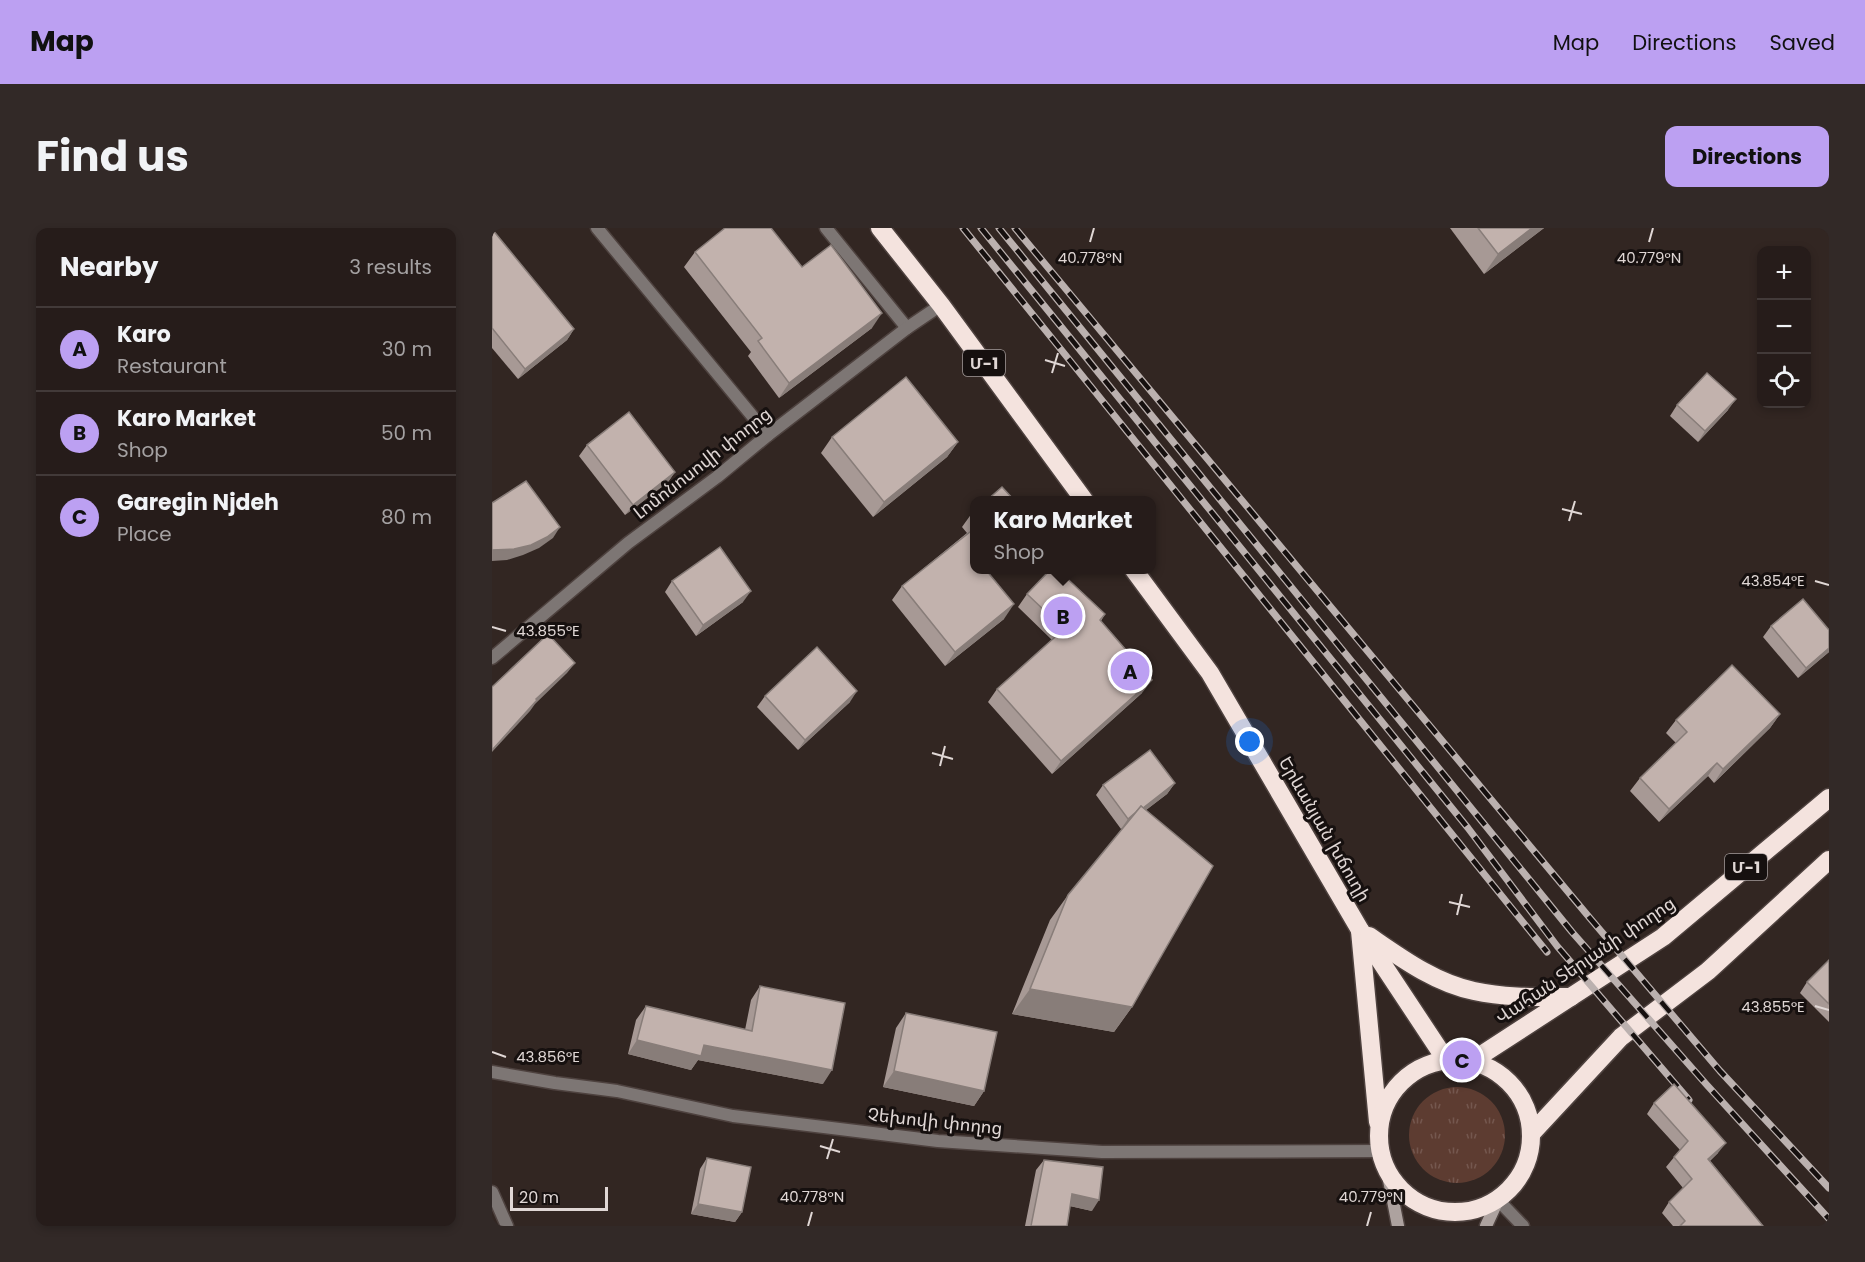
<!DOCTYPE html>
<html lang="en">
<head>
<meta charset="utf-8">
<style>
  :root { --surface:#261c1a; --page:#322927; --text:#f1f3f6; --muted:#a4a1a2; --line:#423a39; --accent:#bca0f2 }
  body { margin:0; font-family:Poppins,"Noto Sans Armenian",sans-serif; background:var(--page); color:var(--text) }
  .controls { position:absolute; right:18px; top:18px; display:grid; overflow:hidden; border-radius:12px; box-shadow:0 3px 9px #0003 }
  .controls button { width:54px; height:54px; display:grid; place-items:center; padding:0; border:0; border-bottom:2px solid var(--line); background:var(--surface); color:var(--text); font:30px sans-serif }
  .scale { position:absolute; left:18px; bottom:15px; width:98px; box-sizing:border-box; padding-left:6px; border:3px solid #e0d7d5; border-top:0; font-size:16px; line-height:21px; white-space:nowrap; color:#e0d7d5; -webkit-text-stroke:4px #16100f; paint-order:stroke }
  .you { position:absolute; left:758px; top:514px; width:21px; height:21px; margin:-15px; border:4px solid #fff; border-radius:50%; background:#1a73e8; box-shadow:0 0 0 9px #1a73e833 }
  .badge { display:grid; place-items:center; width:39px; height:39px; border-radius:50%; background:var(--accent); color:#111; font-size:20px; font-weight:700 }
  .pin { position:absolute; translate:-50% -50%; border:3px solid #fff; box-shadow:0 2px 6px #0006 }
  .popup { position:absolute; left:478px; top:268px; width:186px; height:78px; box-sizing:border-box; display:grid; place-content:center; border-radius:12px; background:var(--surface); filter:drop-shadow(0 2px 4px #0005); font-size:20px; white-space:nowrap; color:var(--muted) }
  .popup b { font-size:22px; color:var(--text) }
  .popup::after { content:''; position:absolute; left:50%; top:100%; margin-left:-12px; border:12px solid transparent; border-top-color:var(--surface) }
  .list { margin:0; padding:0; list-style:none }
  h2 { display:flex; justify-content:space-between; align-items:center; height:78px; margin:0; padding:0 24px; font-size:26px }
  h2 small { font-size:20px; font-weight:400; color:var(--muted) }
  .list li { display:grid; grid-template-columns:39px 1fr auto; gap:18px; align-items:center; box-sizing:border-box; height:84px; padding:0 24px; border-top:2px solid var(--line) }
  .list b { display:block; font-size:22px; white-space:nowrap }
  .list p { margin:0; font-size:20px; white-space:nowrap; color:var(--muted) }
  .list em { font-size:20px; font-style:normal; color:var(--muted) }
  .icon { flex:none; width:33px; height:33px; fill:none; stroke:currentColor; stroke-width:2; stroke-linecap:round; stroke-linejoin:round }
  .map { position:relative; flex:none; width:1337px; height:998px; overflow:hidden; border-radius:12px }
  header { display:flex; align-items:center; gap:36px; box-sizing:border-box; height:84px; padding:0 30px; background:var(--accent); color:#111 }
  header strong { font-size:28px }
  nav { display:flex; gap:33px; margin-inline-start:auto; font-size:21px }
  .intro { display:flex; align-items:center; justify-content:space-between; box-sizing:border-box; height:144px; padding:0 36px }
  h1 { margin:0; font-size:42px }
  .button { padding:15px 27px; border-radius:12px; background:var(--accent); color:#111; font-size:21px; font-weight:700 }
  main { display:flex; gap:36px; padding:0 36px }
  aside { flex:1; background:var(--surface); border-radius:12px; box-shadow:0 3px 9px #0003 }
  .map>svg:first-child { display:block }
</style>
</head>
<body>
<header>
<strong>Map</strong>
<nav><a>Map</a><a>Directions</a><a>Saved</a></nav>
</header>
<div class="intro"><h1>Find us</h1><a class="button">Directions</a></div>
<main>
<aside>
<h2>Nearby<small>3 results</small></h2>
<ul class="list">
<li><span class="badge">A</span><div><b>Karo</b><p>Restaurant</p></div><em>30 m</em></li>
<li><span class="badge">B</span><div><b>Karo Market</b><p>Shop</p></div><em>50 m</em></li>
<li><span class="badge">C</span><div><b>Garegin Njdeh</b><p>Place</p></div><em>80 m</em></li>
</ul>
</aside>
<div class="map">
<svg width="1337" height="998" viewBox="0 0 1337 998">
  <defs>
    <pattern id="grass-tufts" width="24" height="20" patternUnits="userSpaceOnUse" patternTransform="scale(1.5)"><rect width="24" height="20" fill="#5d3c31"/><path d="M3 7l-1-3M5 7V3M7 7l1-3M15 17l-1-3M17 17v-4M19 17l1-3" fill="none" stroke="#74574e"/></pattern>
  </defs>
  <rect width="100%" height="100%" fill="#322622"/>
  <!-- grass -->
  <circle fill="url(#grass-tufts)" cx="965" cy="907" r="48"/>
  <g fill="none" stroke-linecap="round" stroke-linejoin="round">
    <defs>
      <g id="street">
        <polyline points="105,0 276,207"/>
        <polyline points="334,0 415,100"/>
        <polyline points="0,430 136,315 225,249 276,207 415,100 449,77"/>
        <polyline points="0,844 63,855 125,863 241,888 446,913 610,924 887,923"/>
        <polyline points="0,964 15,998"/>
        <polyline points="1006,972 1031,998"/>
      </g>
      <g id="secondary">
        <polyline points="896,947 906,998"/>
        <polyline points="994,998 1006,972"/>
      </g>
      <g id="highway">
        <polyline points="388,0 449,77 592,272"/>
        <polyline points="642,342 718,445 868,702 954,832"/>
        <polyline points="868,703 886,894"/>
        <path d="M 877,708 C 909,730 943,755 982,763 C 1014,770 1046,769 1079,769"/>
        <circle cx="963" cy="908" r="76"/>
        <polyline points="980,833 1171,709 1337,570"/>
        <polyline points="1039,906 1129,809 1216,743 1337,632"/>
      </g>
    </defs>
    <!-- street casing -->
    <use href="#street" stroke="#4e423f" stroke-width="15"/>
    <!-- secondary casing -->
    <use href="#secondary" stroke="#4e423f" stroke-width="15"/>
    <!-- highway casing -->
    <use href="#highway" stroke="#4e423f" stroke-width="21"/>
    <!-- street -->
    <use href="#street" stroke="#7d7674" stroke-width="12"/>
    <!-- secondary -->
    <use href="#secondary" stroke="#ada29f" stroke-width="12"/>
    <!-- highway -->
    <use href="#highway" stroke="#f4e3de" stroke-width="18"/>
    <defs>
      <g id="rail">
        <polyline points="471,0 1055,724"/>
        <polyline points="489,0 976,600 1065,718 1197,872"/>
        <polyline points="507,0 1080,704 1214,856 1337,991"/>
        <polyline points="523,0 1097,689 1228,843 1337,960"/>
      </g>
    </defs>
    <!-- rail casing -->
    <use href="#rail" stroke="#bbb1af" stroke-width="7"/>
    <!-- rail -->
    <use href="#rail" stroke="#16100f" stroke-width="4.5" stroke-dasharray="14" stroke-linecap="butt"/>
  </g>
  <!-- wall -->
  <g fill="#a79995">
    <polygon points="958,0 1052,0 992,46"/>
    <polygon points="0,1 82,101 75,112 26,151 0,120"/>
    <polygon points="203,24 310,39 380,100 287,170 256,128 259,124 192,39"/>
    <polygon points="1185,177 1236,182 1206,214 1178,188"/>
    <polygon points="340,209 466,214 455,229 381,289 329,225"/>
    <polygon points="95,217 183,244 176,254 133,287 87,228"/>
    <polygon points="483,283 483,342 512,391 453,438 400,372 410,358 475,305 470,299 480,285"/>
    <polygon points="180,353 251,374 204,408 173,364"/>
    <polygon points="535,366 613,386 609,393 650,465 560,546 496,474 505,461 560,412 526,379"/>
    <polygon points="1279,398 1337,424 1306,450 1271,409"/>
    <polygon points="273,468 358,474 306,522 265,479"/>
    <polygon points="1288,486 1278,500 1222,555 1216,548 1167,594 1138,563 1148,550 1184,515 1174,505 1184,492"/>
    <polygon points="683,555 675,566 654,582 640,779 622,804 520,786 558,692 576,667 633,598 629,601 604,567 611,557"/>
    <polygon points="1337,732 1337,794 1308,765 1315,754"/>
    <polygon points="268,758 331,856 206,832 199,842 136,826 144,792 154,778 253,802 259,772"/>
    <polygon points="414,785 492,863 482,878 391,859 404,800"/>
    <polygon points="1162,875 1226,925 1218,933 1271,998 1181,998 1170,985 1177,974 1191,960 1174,939 1188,922 1155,886"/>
    <polygon points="215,930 250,984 243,994 199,986 208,941"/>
    <polygon points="552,932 600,983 578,978 575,998 533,998 544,942"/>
  </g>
  <!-- shaded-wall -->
  <g fill="#887d79">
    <polygon points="1040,0 1052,0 992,46 1006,26"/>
    <polygon points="390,85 380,100 287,170 297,155"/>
    <polygon points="82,101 75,112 26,151 33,141"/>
    <polygon points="1244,171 1236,182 1206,214 1213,203"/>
    <polygon points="466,214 455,229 381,289 392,274"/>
    <polygon points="183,244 176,254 133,287 141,277"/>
    <polygon points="68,299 61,310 47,320 31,327 15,332 0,333 0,322"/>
    <polygon points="259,363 251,374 204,408 211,397"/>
    <polygon points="522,376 512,391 453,438 463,424"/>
    <polygon points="1337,420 1337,424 1306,450 1314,440"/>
    <polygon points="83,435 75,445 43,476 38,483 0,524 0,522 44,471"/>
    <polygon points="660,452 650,465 560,546 569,533"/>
    <polygon points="365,463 358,474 306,522 313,512"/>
    <polygon points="1288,486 1278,500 1222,555 1231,541"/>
    <polygon points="1225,535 1216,548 1167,594 1177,581"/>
    <polygon points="683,555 675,566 629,601 636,591"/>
    <polygon points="538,761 640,779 622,804 520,786"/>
    <polygon points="145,812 212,817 340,842 331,856 206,832 199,842 136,826"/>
    <polygon points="402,843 492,863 482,878 391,859"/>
    <polygon points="1234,915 1226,925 1208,941 1216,931"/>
    <polygon points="580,966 607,972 600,983 573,977"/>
    <polygon points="206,976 250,984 243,994 199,986"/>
  </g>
  <!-- building -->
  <g fill="#c2b2ad" stroke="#887d79" stroke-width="1.5">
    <polygon points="233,0 279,0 310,39 339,17 390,85 297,155 266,113 270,110 203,24"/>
    <polygon points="986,0 1040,0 1006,26"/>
    <polygon points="0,1 82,101 33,141 0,100"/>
    <polygon points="1215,145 1244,171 1213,203 1185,177"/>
    <polygon points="414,149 466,214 392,274 340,209"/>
    <polygon points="137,184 183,244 141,277 95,217"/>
    <polygon points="34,253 68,299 55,309 39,317 22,321 0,322 0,275"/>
    <polygon points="510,259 523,273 494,273"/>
    <polygon points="483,300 483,342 494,342 522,376 463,424 410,358"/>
    <polygon points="228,319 259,363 211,397 180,353"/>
    <polygon points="558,342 566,342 613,386 608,392 660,452 569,533 505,461 572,401 535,366"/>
    <polygon points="1311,371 1337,402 1337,420 1314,440 1279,398"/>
    <polygon points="56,406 83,435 44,471 45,472 0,522 0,459"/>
    <polygon points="325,419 365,463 313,512 273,468"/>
    <polygon points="1240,437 1288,486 1231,541 1225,535 1177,581 1148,550 1195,504 1184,492"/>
    <polygon points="658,522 683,555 651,580 649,578 644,584 636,591 611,557"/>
    <polygon points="649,578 721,638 640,779 538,761 576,667"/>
    <polygon points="1337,732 1337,776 1315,754"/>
    <polygon points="268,758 353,775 340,842 212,817 209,828 145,812 154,778 260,803"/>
    <polygon points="414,785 505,804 492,863 402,843"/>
    <polygon points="1182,856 1234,915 1216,931 1271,998 1188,998 1193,993 1177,974 1200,951 1182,929 1196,913 1162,875"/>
    <polygon points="215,930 259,939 250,984 206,976"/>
    <polygon points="552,932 611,939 607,972 580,966 575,998 539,998"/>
  </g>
  <!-- ticks -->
  <path fill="none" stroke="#e0d7d5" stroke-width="2" d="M 598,14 L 602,0M 1157,14 L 1161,0M 553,132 L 573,138M 560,145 L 566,125M 1070,281 L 1090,286M 1077,293 L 1083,273M 1323,353 L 1337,357M 0,399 L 14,403M 440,525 L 461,531M 448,538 L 453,518M 957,674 L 978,679M 965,687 L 970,666M 1323,778 L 1337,782M 0,824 L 14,829M 328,918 L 348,924M 335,931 L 341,911M 316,998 L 320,984M 875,998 L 879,984"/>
  <g text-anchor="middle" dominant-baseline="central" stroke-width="6" stroke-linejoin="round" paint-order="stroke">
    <!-- shield labels -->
    <g fill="#16100f" stroke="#a39b9a" stroke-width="1.5">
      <rect x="471" y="122" width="42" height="26" rx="4.5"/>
      <rect x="1233" y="626" width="42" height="26" rx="4.5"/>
    </g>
    <g font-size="16" font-weight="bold" fill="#e0d7d5">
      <text x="492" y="135">Մ-1</text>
      <text x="1254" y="639">Մ-1</text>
    </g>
    <!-- street labels -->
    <g font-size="18" fill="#e0d7d5" stroke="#16100f">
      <text transform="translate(210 235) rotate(-38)">Լոմոնոսովի փողոց</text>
      <text transform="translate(833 601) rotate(60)">Երևանյան խճուղի</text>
      <text transform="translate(1093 732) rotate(-34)">Վահան Տերյանի փողոց</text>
      <text transform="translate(443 893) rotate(6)">Չեխովի փողոց</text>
    </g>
  </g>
  <g font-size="15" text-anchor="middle" fill="#e0d7d5" stroke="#16100f" stroke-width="6" stroke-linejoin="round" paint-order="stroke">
    <text x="598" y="35">40.778°N</text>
    <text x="1157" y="35">40.779°N</text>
    <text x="1281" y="358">43.854°E</text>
    <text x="56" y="408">43.855°E</text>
    <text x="1281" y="784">43.855°E</text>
    <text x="56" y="834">43.856°E</text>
    <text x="320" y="974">40.778°N</text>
    <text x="879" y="974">40.779°N</text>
  </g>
</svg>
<div class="controls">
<button>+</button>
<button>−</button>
<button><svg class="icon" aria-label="locate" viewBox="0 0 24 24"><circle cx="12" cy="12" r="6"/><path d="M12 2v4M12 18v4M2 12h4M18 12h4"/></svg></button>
</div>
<div class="scale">20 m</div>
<div class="you"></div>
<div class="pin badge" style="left:638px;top:443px">A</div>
<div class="pin badge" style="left:571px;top:388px">B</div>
<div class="popup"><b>Karo Market</b>Shop</div>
<div class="pin badge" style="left:970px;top:832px">C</div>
</div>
</main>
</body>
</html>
